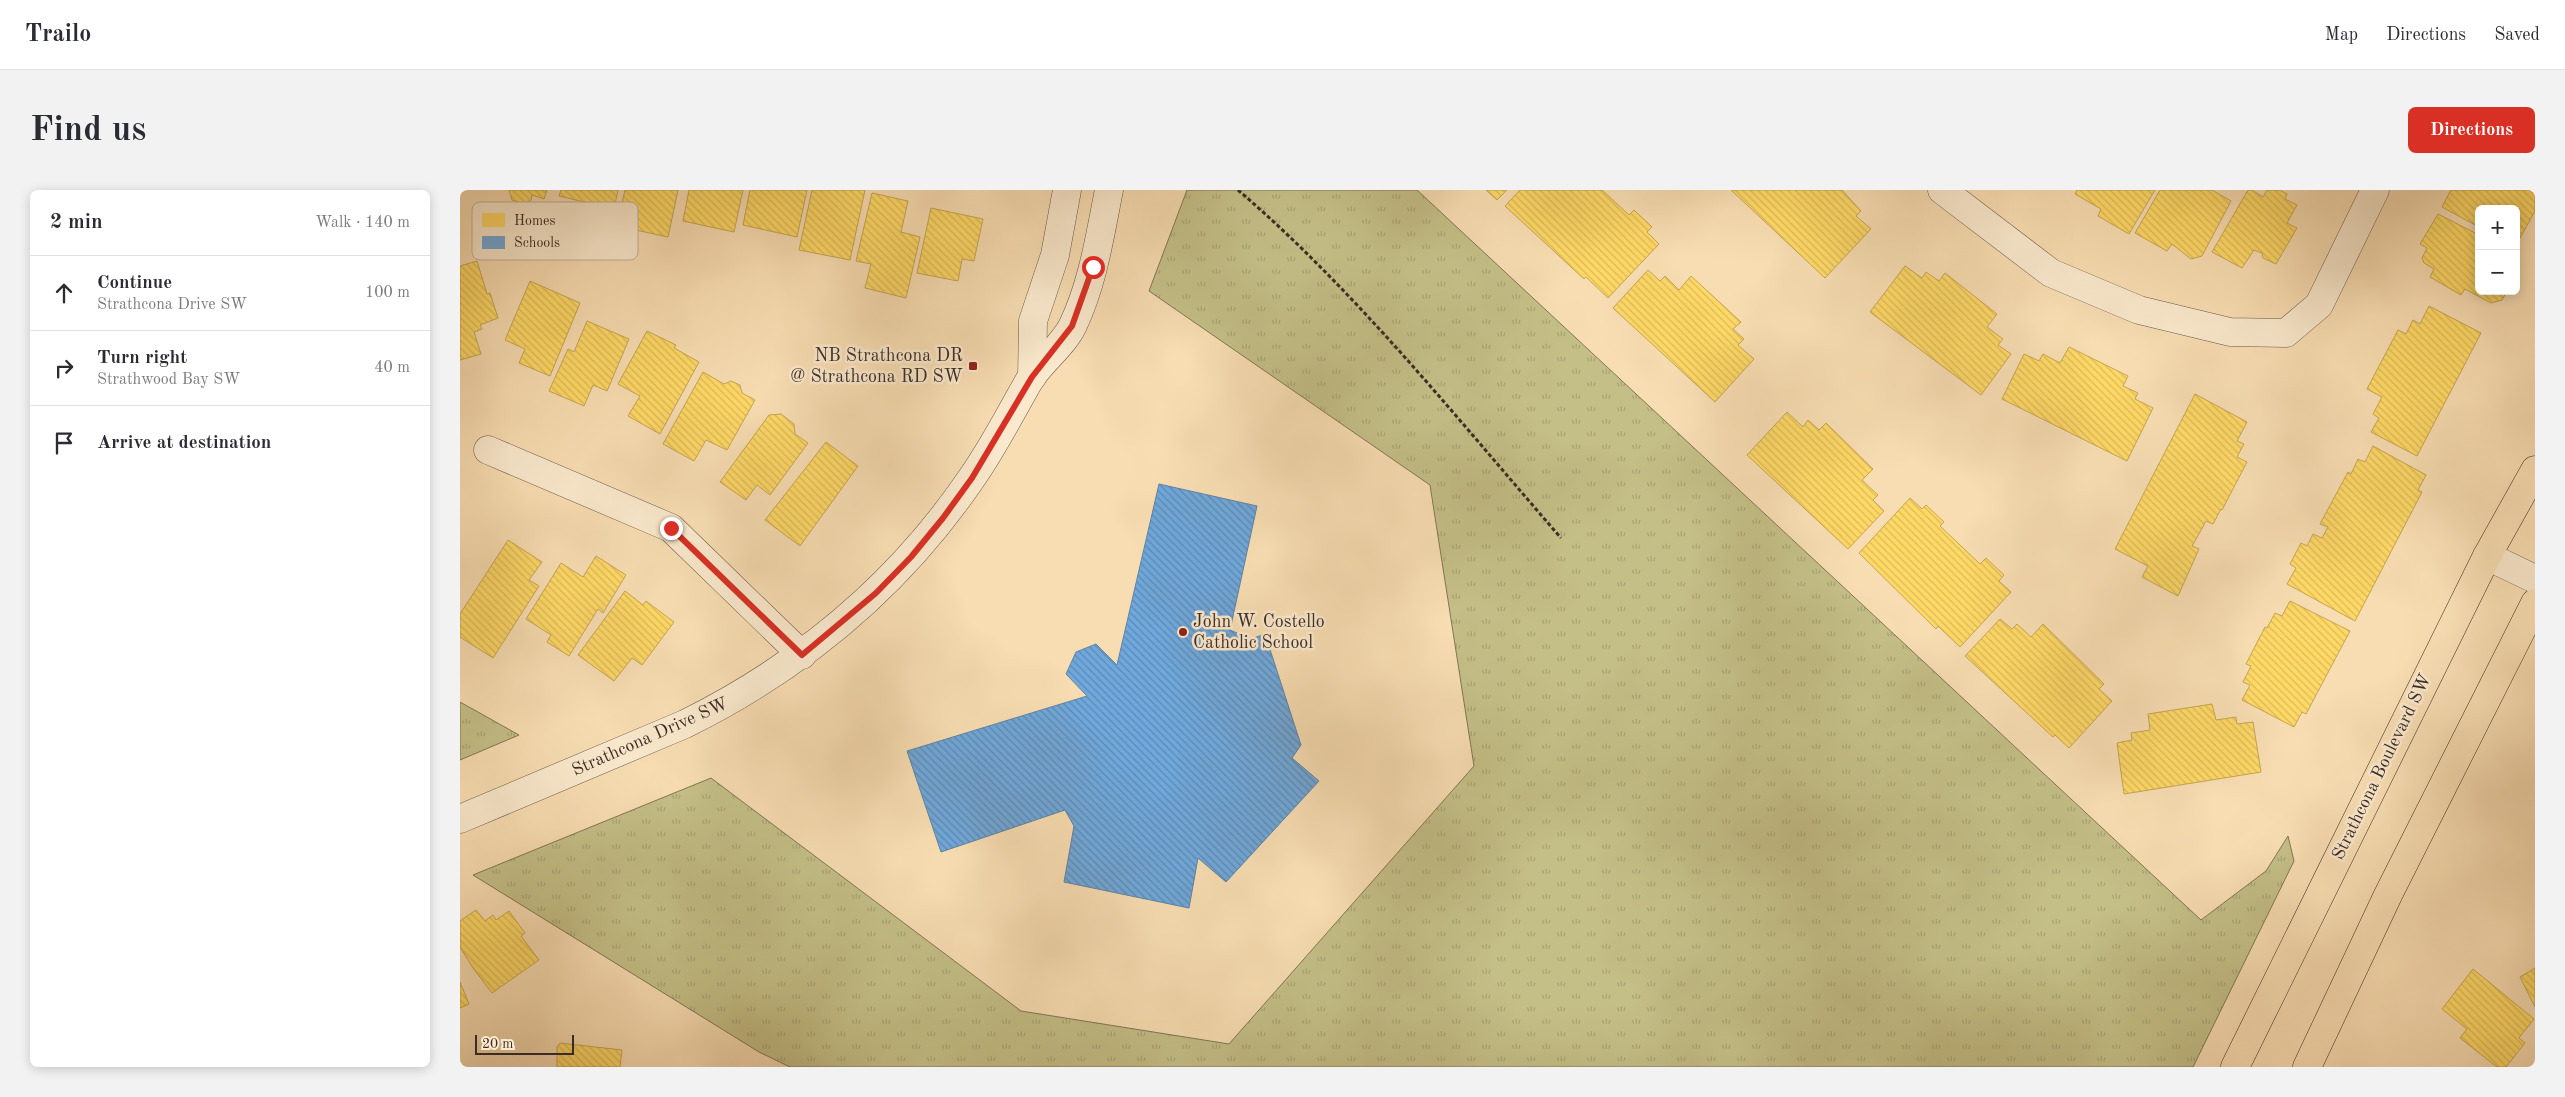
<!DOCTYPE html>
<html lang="en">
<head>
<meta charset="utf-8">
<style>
  :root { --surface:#fff; --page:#f2f2f3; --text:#2b2b33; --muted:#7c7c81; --line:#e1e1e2; --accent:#d93025 }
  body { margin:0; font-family:"Old Standard TT",serif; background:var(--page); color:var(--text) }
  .controls { position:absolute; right:15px; top:15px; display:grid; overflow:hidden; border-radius:8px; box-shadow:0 2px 12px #0003 }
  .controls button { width:45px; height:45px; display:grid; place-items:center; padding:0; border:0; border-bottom:1px solid var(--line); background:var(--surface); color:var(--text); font:25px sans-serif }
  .scale { position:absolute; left:15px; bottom:12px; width:99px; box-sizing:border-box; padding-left:5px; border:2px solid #3b2c26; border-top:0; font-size:14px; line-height:18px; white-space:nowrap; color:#3b2c26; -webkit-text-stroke:4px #fae9cd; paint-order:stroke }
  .stop { position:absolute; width:15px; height:15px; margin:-11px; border:4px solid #d93025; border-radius:50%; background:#fff }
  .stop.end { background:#d93025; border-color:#fff; box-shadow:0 1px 5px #0008 }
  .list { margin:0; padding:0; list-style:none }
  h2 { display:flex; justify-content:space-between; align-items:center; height:65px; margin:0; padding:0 20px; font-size:21px }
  h2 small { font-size:16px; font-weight:400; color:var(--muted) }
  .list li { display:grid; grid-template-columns:32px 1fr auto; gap:15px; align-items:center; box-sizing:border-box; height:75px; padding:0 20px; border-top:1px solid var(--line) }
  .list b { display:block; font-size:19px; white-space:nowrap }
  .list p { margin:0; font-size:16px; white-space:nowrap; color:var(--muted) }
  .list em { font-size:16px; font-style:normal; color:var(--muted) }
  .icon { flex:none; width:28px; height:28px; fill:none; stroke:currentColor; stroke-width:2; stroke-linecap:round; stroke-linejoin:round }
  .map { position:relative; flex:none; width:2075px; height:877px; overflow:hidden; border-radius:8px }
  header { display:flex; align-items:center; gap:30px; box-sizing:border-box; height:70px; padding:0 25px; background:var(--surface); border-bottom:1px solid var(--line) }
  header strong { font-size:24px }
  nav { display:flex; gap:28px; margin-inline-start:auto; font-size:18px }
  .intro { display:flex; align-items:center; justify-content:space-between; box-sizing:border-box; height:120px; padding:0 30px }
  h1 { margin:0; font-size:35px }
  .button { padding:12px 22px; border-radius:8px; background:var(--accent); color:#fff; font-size:18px; font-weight:700 }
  main { display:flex; gap:30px; padding:0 30px }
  aside { flex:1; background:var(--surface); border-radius:8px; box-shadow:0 2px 12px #0003 }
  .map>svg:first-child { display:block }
</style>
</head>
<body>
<header>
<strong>Trailo</strong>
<nav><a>Map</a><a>Directions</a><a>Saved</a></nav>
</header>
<div class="intro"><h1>Find us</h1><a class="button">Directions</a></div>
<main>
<aside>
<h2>2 min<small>Walk · 140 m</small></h2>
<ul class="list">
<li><svg class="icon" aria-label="ahead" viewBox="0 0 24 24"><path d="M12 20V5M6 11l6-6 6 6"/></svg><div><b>Continue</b><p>Strathcona Drive SW</p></div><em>100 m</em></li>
<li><svg class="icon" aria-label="right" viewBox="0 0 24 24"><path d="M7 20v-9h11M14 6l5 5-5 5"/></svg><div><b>Turn right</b><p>Strathwood Bay SW</p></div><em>40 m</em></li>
<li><svg class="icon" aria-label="arrive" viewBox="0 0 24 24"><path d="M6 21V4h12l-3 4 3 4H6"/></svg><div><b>Arrive at destination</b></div></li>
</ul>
</aside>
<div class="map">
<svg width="2075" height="877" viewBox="0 0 2075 877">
  <defs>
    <pattern id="park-tufts" width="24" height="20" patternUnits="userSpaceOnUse" patternTransform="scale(1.25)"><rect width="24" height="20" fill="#c4bf87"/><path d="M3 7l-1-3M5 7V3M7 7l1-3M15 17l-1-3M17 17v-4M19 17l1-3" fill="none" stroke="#a9a474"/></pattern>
    <pattern id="homes-back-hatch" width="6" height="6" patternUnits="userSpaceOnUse" patternTransform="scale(1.25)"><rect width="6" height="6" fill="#ffd966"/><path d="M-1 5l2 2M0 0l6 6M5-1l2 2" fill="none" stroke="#dbba58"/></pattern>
    <pattern id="schools-back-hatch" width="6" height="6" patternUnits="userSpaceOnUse" patternTransform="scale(1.25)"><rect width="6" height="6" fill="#6fa8dc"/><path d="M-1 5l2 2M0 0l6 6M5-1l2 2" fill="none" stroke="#5c89b2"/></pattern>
  </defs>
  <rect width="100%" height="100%" fill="#f8ddb2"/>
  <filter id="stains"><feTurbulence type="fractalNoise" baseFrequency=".004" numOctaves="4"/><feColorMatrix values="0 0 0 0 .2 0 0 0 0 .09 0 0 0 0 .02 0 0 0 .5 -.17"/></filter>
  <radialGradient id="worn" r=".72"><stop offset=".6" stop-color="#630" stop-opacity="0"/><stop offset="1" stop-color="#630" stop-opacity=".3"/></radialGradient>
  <!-- park -->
  <g fill="url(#park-tufts)" stroke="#807656">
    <polygon points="727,0 957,0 1741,730 1806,681 1828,646 1834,671 1733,877 330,877 299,862 13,685 251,588 561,821 769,854 1014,576 970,295 689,101"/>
    <polygon points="0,512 59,545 0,570"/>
  </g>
  <!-- homes -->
  <g fill="url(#homes-back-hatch)" stroke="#c4a553">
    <polygon points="49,0 87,0 84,9 72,5 71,10 64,14 52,10"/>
    <polygon points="101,0 158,0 154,19 99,6"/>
    <polygon points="165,0 218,0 208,47 157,36"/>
    <polygon points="229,0 283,0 274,42 223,31"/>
    <polygon points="290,0 347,0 337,47 283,35"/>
    <polygon points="352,0 405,0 390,70 339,60"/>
    <polygon points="1026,0 1047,0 1037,10"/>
    <polygon points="1060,0 1142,0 1169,25 1174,20 1192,37 1187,42 1199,54 1148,108 1126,87 1124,89 1045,16"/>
    <polygon points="1271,0 1382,0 1401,21 1396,26 1411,39 1365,88"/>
    <polygon points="1617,0 1695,0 1669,44 1638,26 1641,19 1615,4"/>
    <polygon points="1700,0 1752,0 1771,11 1742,66 1731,69 1712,54 1707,61 1675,43"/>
    <polygon points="1788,0 1792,0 1803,7 1807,0 1820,0 1827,4 1825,9 1837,15 1827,33 1837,38 1816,74 1803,68 1802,63 1794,60 1782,78 1752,62"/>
    <polygon points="1991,0 2075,0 2075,21 2056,55 2056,19 2019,19 2019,37 1982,17"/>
    <polygon points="412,3 448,11 441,42 460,47 446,108 405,98 411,74 396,71"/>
    <polygon points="471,18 523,29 514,71 502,69 498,91 457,83"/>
    <polygon points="1978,24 2019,45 2019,101 2047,101 2042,110 2031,113 2005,99 2001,105 1970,87 1974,79 1964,73 1962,68 1967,58 1960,54"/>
    <polygon points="17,71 27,104 30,103 38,128 20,135 22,139 14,142 21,164 0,170 0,76"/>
    <polygon points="1445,76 1462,88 1466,82 1479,91 1485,83 1537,124 1527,137 1543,149 1538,155 1551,164 1521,205 1410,122"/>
    <polygon points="1188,80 1200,91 1205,86 1219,100 1231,86 1281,132 1273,139 1284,149 1278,155 1294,169 1255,212 1153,118"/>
    <polygon points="70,91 120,113 90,186 59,173 65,159 45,150"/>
    <polygon points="1969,116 2021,143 1957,266 1911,242 1919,228 1913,224 1922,207 1907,199 1938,140 1946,144 1953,130 1960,134"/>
    <polygon points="127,131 169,149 147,201 133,195 124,216 89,201 108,159 114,162"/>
    <polygon points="187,141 216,155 214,158 239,172 200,244 168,226 180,206 158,194"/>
    <polygon points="1609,157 1668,186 1663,196 1678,203 1675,209 1693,218 1667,271 1542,209 1564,164 1579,171 1583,164 1600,173"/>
    <polygon points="243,182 264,194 271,191 280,195 282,203 295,210 267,260 246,250 234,271 203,254"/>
    <polygon points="1735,204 1787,232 1777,251 1784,254 1777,267 1787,272 1762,320 1761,319 1753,334 1746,331 1740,342 1732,356 1739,359 1718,406 1682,387 1688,376 1655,359"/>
    <polygon points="1327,222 1343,237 1348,230 1359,240 1366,233 1413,279 1402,290 1418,305 1413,310 1424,321 1388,359 1287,265"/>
    <polygon points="321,224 334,234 335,244 348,253 310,305 297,295 286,310 260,292 309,225"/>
    <polygon points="366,252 398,276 340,356 305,330"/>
    <polygon points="1913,256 1966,285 1958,300 1962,302 1895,431 1827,394 1836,378 1830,374 1841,353 1847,356 1853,344 1862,348 1868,337 1860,334 1888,282 1891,284 1898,269 1905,272"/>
    <polygon points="1450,308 1462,319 1466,315 1484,332 1480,336 1520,374 1526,368 1544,385 1539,391 1551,402 1500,457 1478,436 1476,439 1474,437 1399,363"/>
    <polygon points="48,350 82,372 69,390 79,396 33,468 0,447 0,424"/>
    <polygon points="136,366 166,385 143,423 138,419 109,466 87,452 91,445 66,429 101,373 123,387"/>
    <polygon points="165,401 183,415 186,411 214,432 182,475 172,468 154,491 118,465"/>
    <polygon points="1830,411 1890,441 1846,524 1842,522 1834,537 1782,510 1790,495 1783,492 1791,476 1786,474 1805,437 1807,438 1815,423 1822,426"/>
    <polygon points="1540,429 1552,439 1557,434 1571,447 1583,434 1644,494 1639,499 1652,511 1609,558 1595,545 1593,547 1505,466"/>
    <polygon points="1752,514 1756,530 1776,527 1777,534 1793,532 1801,582 1664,604 1657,553 1672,550 1671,543 1690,540 1688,524"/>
    <polygon points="16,720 25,731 33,725 36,730 49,721 65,743 61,746 79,770 32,803 13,778 0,757 0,731"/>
    <polygon points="2075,778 2075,817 2060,787"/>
    <polygon points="2013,779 2074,829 2059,848 2065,853 2046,877 2037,877 2000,848 2007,839 1982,819"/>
    <polygon points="0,792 9,814 0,818"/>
    <polygon points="100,853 162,860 160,877 97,877 97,857"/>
  </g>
  <!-- schools -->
  <polygon fill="url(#schools-back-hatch)" stroke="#5f83a5" points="699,294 797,316 770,440 791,449 805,444 841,555 832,568 859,591 766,692 738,668 729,718 604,692 614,636 605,620 481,662 447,561 627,506 606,484 616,462 636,454 657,475"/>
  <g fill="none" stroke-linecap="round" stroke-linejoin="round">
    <defs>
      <g id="minor">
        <polyline points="1482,0 1591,83 1679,120 1770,142 1826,143 1859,115 1915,0"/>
        <polyline points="572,187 573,131 595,65 607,0"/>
        <polyline points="28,260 211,338 342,465"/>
        <polyline points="2027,366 2075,389"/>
        <path d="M 0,629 L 225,534 C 340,477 438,396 511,289 C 533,258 550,224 569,191 C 581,171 603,156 613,135 C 633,93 640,45 649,0"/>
      </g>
      <g id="major">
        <polyline points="1775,877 2027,366 2075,280"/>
        <polyline points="1847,877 1928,705 2075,413"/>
      </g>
    </defs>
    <!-- minor casing -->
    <use href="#minor" stroke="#6a5849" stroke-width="29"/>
    <!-- major casing -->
    <use href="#major" stroke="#3b2c26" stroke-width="29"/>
    <!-- path -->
    <path stroke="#3b2c26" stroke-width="3" stroke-dasharray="4 2.5" stroke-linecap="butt" d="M 778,0 C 896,101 999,231 1101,348"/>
    <!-- minor -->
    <use href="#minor" stroke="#fae9cd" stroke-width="28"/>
    <!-- major -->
    <use href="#major" stroke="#f8ddb2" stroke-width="28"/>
  </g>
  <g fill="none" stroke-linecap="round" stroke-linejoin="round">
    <!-- route -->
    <polyline stroke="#d93025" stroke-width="6" points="211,338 342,465 416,403 451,367 483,328 512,288 572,187 612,136 633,77"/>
  </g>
  <!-- markers -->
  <g fill="#8f2418" stroke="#fae9cd" stroke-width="2">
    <rect x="508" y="171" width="10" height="10" rx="2.5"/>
    <circle cx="723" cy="442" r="5"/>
  </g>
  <g text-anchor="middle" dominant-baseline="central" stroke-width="5" stroke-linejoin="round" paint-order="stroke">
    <!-- poi labels -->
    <g font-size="18" fill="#3b2c26" stroke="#fae9cd" text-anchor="end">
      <text x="503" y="166">NB Strathcona DR<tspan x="503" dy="21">@ Strathcona RD SW</tspan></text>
      <text x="733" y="432" text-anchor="start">John W. Costello<tspan x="733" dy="21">Catholic School</tspan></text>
    </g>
    <!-- street labels -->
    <g font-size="18" fill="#3b2c26" stroke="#fae9cd">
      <text transform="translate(190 547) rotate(-24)">Strathcona Drive SW</text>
      <text transform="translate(1922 577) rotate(-64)">Strathcona Boulevard SW</text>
    </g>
  </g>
  <!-- legend -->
  <rect x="12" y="12" width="166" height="58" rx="8" fill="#fae9cd" stroke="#c1b09b" stroke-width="1"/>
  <rect x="22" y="23" width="23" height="14" fill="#ffd966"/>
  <rect x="22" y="46" width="23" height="13" fill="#6fa8dc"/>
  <g font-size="14" fill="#3b2c26">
    <text x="54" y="35">Homes</text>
    <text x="54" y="57">Schools</text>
  </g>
  <rect width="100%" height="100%" filter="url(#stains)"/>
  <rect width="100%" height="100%" fill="url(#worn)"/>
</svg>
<div class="controls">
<button>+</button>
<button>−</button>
</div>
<div class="scale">20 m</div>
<div class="stop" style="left:633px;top:77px"></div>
<div class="stop end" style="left:211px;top:338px"></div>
</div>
</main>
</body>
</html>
